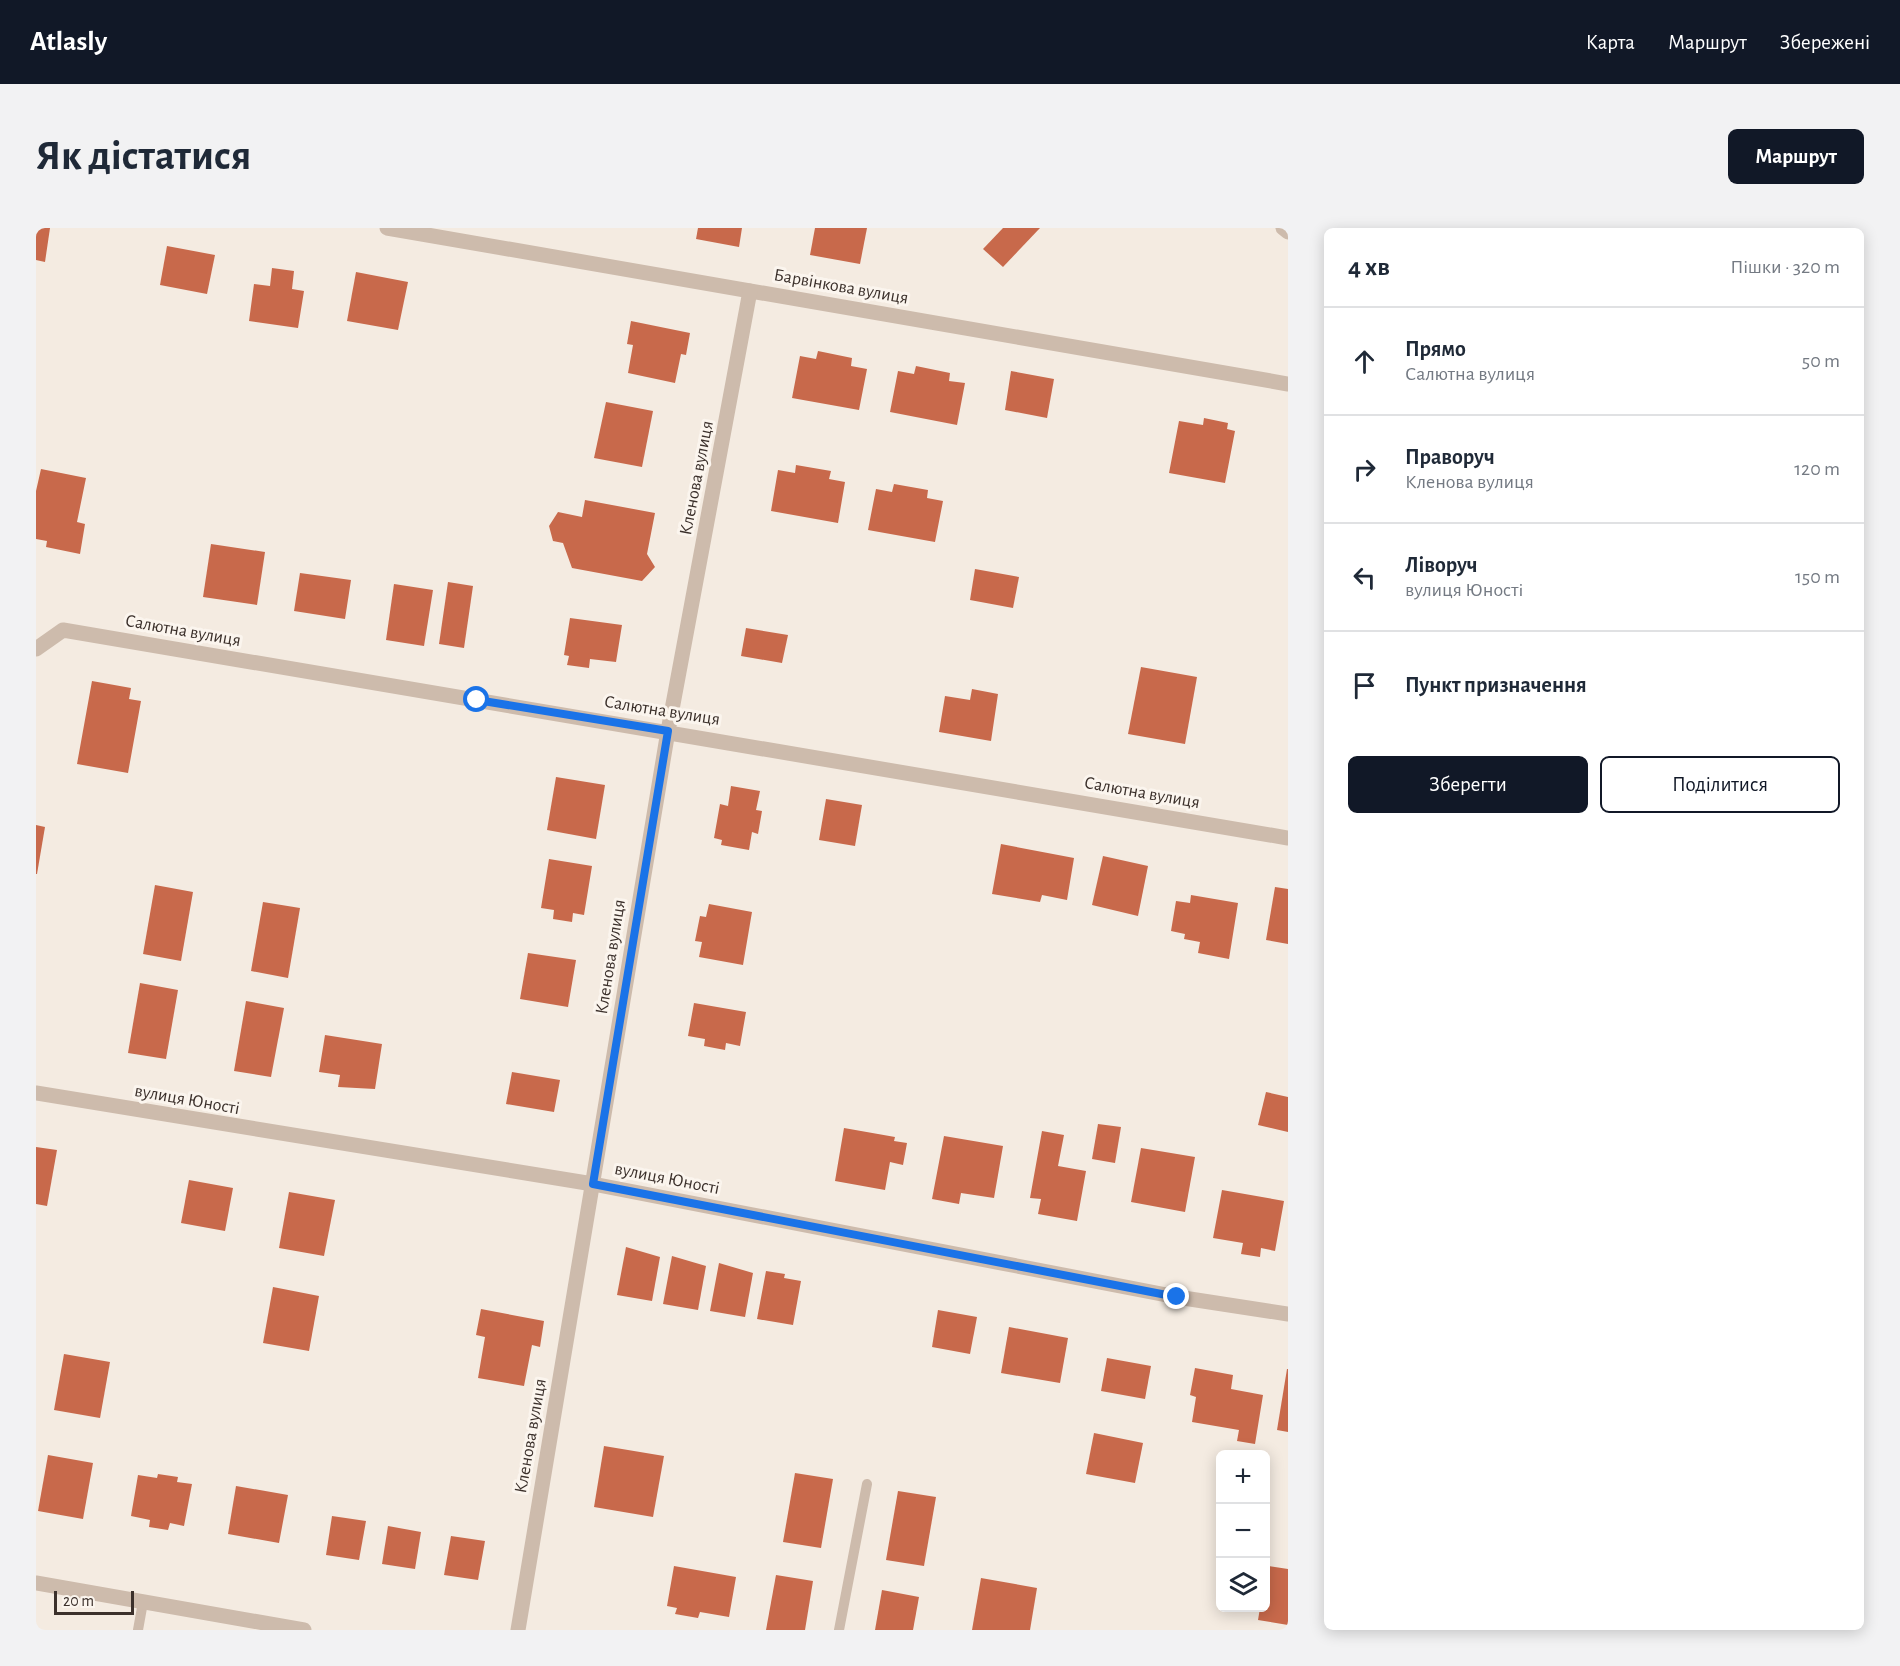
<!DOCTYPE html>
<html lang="uk">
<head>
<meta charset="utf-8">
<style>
  :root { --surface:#fff; --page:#f2f2f3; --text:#1f2937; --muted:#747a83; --line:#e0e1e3; --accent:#111827 }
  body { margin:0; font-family:"Alegreya Sans",sans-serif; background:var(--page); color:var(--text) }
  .controls { position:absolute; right:18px; bottom:18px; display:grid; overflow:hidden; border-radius:9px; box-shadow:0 3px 15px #0003 }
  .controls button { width:54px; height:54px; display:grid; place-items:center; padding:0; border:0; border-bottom:2px solid var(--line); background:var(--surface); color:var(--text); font:30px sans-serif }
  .scale { position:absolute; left:18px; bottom:15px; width:80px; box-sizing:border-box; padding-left:6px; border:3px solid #3b302b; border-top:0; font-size:16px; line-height:21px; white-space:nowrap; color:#3b302b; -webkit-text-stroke:4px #fbf5ee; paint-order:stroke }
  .stop { position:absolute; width:18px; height:18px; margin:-14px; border:4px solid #1a73e8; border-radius:50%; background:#fff }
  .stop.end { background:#1a73e8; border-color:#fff; box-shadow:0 2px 6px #0008 }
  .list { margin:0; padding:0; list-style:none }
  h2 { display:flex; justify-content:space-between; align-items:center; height:78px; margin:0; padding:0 24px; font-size:26px }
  h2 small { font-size:20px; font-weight:400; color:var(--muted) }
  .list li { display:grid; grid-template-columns:39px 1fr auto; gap:18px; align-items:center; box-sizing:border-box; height:108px; padding:0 24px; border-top:2px solid var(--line) }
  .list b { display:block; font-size:22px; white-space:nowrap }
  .list p { margin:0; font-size:20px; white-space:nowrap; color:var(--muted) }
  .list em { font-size:20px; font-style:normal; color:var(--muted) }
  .actions { display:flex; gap:12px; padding:18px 24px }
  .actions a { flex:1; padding:14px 0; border:2px solid var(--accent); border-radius:9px; text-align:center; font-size:21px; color:var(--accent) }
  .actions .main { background:var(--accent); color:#fff }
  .icon { flex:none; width:33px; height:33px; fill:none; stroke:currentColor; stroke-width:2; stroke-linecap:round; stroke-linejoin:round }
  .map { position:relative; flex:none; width:1252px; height:1402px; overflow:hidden; border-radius:9px }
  header { display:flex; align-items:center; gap:36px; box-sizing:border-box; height:84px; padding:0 30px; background:var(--accent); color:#fff }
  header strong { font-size:28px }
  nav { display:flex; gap:33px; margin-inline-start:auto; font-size:21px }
  .intro { display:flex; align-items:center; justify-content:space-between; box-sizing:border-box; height:144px; padding:0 36px }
  h1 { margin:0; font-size:42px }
  .button { padding:15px 27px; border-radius:9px; background:var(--accent); color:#fff; font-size:21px; font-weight:700 }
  main { display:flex; gap:36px; padding:0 36px }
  aside { flex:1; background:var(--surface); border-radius:9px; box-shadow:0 3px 15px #0003 }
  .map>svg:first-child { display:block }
</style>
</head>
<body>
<header>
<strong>Atlasly</strong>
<nav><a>Карта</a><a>Маршрут</a><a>Збережені</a></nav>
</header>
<div class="intro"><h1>Як дістатися</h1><a class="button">Маршрут</a></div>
<main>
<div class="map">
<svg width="1252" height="1402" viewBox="0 0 1252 1402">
  <rect width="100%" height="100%" fill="#f4ebe1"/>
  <!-- building -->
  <g fill="#c8694b">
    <polygon points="0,0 14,0 9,34 0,32"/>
    <polygon points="662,0 706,0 703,19 660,11"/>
    <polygon points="779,0 831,0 824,36 774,27"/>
    <polygon points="967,0 1004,0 967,39 947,21"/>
    <polygon points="131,18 179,27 171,66 124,57"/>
    <polygon points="236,40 258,43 256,61 268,63 262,100 213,93 218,56 234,58"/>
    <polygon points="320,44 372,54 362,102 311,93"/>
    <polygon points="595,93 654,105 650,127 645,126 639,155 592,145 597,117 591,116"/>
    <polygon points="782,123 816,130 815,138 831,141 823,182 756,170 764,128 780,131"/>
    <polygon points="880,138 914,145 913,153 929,155 921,197 854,184 862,143 878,146"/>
    <polygon points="975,143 1018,151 1011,190 969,182"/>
    <polygon points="570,174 617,183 606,239 558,230"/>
    <polygon points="1168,190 1192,195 1191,201 1199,203 1189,255 1133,245 1143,193 1167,197"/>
    <polygon points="760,237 795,243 793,251 809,254 802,295 735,283 742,242 759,245"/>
    <polygon points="5,241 50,250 41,294 49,296 44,326 10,319 11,313 0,311 0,263"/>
    <polygon points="858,256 892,262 891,270 907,273 899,314 832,302 840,261 856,264"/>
    <polygon points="549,272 619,285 611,326 619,339 606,353 536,340 527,315 517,313 513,298 522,284 546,289"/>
    <polygon points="175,316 229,324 221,377 167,369"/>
    <polygon points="939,341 983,349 977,380 934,372"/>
    <polygon points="264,345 315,352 309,391 258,383"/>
    <polygon points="412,354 437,358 428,420 403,416"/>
    <polygon points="358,356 397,362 388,418 350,412"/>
    <polygon points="534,390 586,397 580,434 554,431 553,440 531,437 533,428 528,427"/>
    <polygon points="710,400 752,407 746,435 705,428"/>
    <polygon points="1105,439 1161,449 1149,516 1092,506"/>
    <polygon points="56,453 95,460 93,471 105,473 92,545 41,536"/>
    <polygon points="936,461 962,466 955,513 903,504 909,468 934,472"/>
    <polygon points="520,549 569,557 560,611 511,602"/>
    <polygon points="695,558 724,563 720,582 726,583 722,606 716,604 713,622 685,617 686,612 678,610 684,576 692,578"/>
    <polygon points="790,571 826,577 819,618 783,612"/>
    <polygon points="0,597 9,599 1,646 0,646"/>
    <polygon points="965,616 1038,630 1031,672 1006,667 1004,674 956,666"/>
    <polygon points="1067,628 1112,638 1102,688 1056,677"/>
    <polygon points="513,631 556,638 548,687 537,685 536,694 517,691 518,682 505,680"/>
    <polygon points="119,657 157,664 145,733 107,726"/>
    <polygon points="1239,659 1252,661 1252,716 1230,712"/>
    <polygon points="1155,667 1202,675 1193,731 1162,725 1164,714 1148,711 1149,706 1135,703 1140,673 1154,675"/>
    <polygon points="227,674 264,680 252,750 215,743"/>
    <polygon points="673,676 716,684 707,737 663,729 666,714 659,713 664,688 670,689"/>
    <polygon points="492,725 540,732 532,779 484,771"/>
    <polygon points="104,755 142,762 130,831 92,825"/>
    <polygon points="210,773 248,780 235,849 198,843"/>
    <polygon points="658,775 710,784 704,818 690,815 689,822 668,818 669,811 652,808"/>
    <polygon points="289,807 346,816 339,861 302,859 304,847 283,844"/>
    <polygon points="476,844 524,852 518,884 470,876"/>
    <polygon points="1230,864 1252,869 1252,904 1222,897"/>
    <polygon points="1062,896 1085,899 1079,935 1056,931"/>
    <polygon points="808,900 859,909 858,913 871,915 867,937 854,934 849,962 799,953"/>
    <polygon points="1006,903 1028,907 1022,938 1050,943 1041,993 1002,986 1005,971 994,970"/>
    <polygon points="908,908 967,918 958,970 925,965 923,976 896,971"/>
    <polygon points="0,919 21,922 11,978 0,976"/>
    <polygon points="1105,920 1159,929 1149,984 1095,974"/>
    <polygon points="153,952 197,960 189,1003 145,995"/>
    <polygon points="1186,962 1248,973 1239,1023 1225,1020 1224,1029 1205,1026 1207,1015 1177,1010"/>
    <polygon points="253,964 299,972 288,1028 243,1020"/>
    <polygon points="590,1019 624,1029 616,1073 581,1067"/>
    <polygon points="636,1028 670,1038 662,1082 627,1076"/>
    <polygon points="683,1035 717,1045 709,1089 674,1083"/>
    <polygon points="730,1043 749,1046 748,1050 765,1053 757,1097 721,1091"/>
    <polygon points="237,1059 283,1068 273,1123 227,1115"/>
    <polygon points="445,1081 508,1093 504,1119 496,1117 488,1158 442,1150 449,1109 440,1107"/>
    <polygon points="902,1082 941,1089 934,1126 896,1119"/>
    <polygon points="973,1099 1032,1110 1024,1155 965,1145"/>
    <polygon points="28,1126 74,1134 64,1190 18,1182"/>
    <polygon points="1071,1130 1115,1138 1109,1171 1065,1163"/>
    <polygon points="1159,1140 1197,1147 1195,1161 1227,1167 1219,1216 1201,1213 1203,1202 1156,1194 1160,1169 1154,1167"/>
    <polygon points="1251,1141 1252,1141 1252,1204 1241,1202"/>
    <polygon points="1058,1205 1107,1215 1099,1255 1050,1246"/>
    <polygon points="568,1218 628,1228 617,1289 558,1279"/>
    <polygon points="12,1227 57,1235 47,1291 2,1283"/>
    <polygon points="759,1245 797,1251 785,1320 747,1314"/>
    <polygon points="122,1246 142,1249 141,1254 156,1256 148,1298 134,1295 132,1302 113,1299 114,1292 95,1288 102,1247 121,1250"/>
    <polygon points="200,1258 252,1267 243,1315 192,1306"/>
    <polygon points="862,1263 900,1269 888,1338 850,1332"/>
    <polygon points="296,1288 330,1293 323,1332 290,1327"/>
    <polygon points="352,1298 385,1304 379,1341 346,1336"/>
    <polygon points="415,1308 449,1313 442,1352 408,1347"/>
    <polygon points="638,1338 700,1349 693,1389 664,1384 662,1390 639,1386 641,1380 631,1378"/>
    <polygon points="1232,1338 1252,1341 1252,1397 1222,1392 1224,1380 1230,1380"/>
    <polygon points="740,1347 777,1353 769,1402 730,1402"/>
    <polygon points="945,1350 1001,1360 994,1402 936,1402"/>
    <polygon points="846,1362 883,1369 877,1402 839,1402"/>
  </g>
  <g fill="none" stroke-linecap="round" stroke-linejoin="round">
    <!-- service -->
    <g stroke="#cdbbac" stroke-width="10">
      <polyline points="102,1402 107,1374"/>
      <polyline points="803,1402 831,1256"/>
    </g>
    <!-- minor -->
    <g stroke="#cdbbac" stroke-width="15">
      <polyline points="351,0 1252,156"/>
      <polyline points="1247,0 1252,4"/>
      <polyline points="0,421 27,402 1252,610"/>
      <polyline points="0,865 557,956 1141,1069 1252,1086"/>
      <polyline points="0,1355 268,1402"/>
      <polyline points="482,1402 632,503 714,63"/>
    </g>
  </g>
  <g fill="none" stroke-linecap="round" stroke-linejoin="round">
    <!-- route -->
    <polyline stroke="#1a73e8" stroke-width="8" points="441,472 632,503 557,956 1141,1069"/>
  </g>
  <g text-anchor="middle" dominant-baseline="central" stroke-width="6" stroke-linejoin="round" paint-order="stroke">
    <!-- street labels -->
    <g font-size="18" fill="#3b302b" stroke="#fbf5ee">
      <text transform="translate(805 59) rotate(10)">Барвінкова вулиця</text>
      <text transform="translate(661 250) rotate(-79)">Кленова вулиця</text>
      <text transform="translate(147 403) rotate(10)">Салютна вулиця</text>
      <text transform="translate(626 483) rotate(9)">Салютна вулиця</text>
      <text transform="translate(1106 565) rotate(10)">Салютна вулиця</text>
      <text transform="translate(575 729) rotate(-81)">Кленова вулиця</text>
      <text transform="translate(151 872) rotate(10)">вулиця Юності</text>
      <text transform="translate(631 951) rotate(11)">вулиця Юності</text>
      <text transform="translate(495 1208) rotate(-80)">Кленова вулиця</text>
    </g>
  </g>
</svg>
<div class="controls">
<button>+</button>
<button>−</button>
<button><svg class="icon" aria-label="layers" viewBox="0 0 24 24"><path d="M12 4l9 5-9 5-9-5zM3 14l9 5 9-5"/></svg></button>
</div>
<div class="scale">20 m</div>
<div class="stop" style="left:441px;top:472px"></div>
<div class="stop end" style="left:1141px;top:1069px"></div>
</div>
<aside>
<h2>4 хв<small>Пішки · 320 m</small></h2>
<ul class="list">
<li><svg class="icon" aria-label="ahead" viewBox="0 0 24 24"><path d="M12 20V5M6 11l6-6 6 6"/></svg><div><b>Прямо</b><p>Салютна вулиця</p></div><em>50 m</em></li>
<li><svg class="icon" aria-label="right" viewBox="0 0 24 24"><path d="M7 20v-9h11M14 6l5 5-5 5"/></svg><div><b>Праворуч</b><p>Кленова вулиця</p></div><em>120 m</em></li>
<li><svg class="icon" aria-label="left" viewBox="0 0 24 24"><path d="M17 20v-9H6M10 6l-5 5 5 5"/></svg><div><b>Ліворуч</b><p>вулиця Юності</p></div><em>150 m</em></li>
<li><svg class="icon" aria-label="arrive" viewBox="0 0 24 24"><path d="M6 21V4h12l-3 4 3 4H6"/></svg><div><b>Пункт призначення</b></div></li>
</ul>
<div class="actions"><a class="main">Зберегти</a><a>Поділитися</a></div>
</aside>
</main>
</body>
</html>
